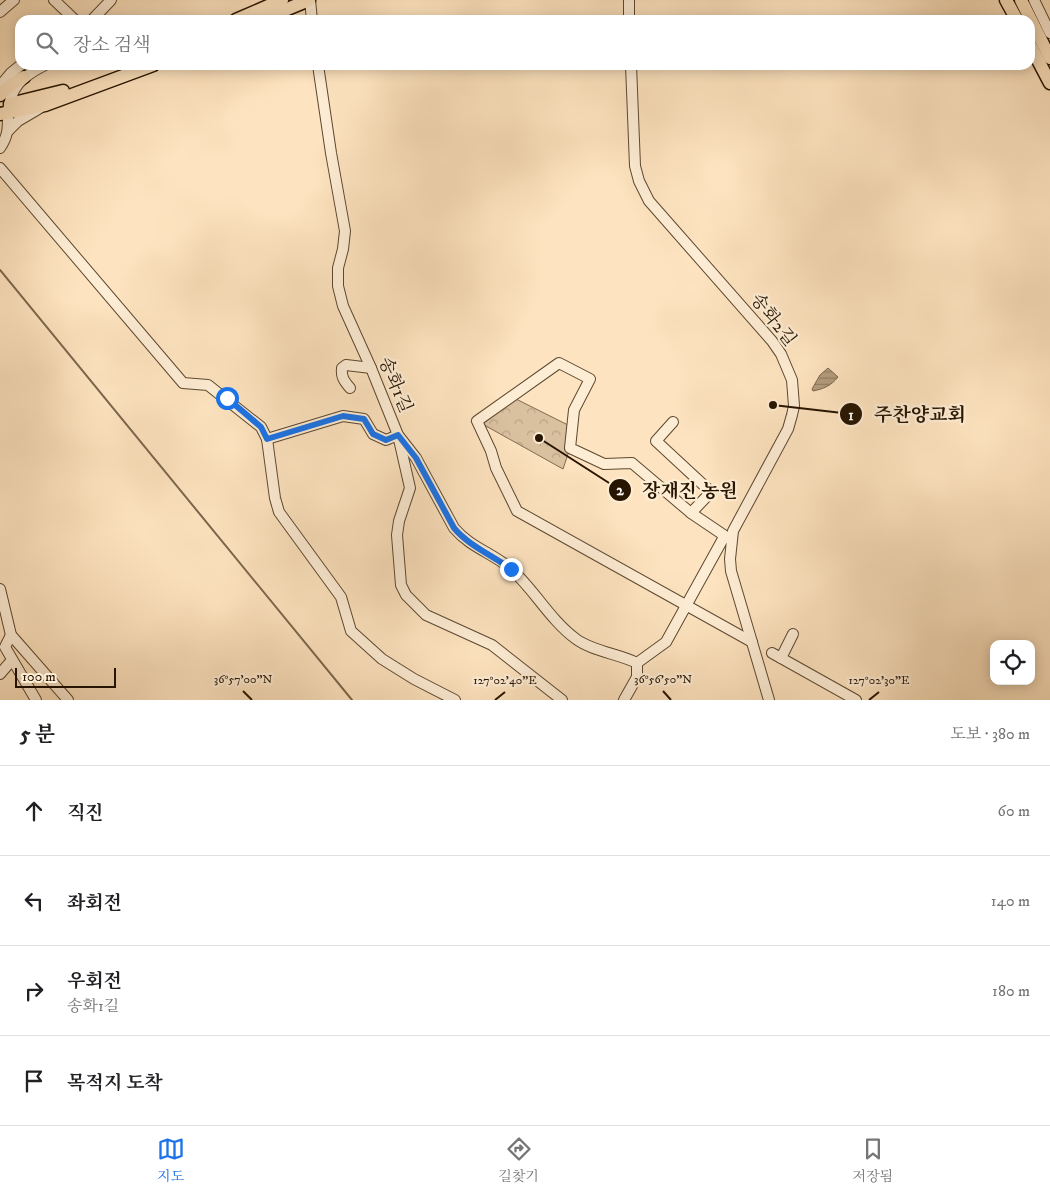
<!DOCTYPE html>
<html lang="ko">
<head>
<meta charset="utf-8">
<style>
  :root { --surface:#fff; --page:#f2f2f2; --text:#202124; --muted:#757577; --line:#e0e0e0; --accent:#1a73e8 }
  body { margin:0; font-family:"IM FELL DW Pica","Noto Serif KR",serif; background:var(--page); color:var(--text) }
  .controls { position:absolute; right:15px; bottom:15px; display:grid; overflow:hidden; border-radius:10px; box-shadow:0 2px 12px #0003 }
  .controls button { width:45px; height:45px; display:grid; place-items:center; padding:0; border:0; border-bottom:1px solid var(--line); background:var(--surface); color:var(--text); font:25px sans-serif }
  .scale { position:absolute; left:15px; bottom:12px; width:101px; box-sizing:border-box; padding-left:5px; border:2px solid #271501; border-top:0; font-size:14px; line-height:18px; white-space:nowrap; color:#271501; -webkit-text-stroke:4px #feedd5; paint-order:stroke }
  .stop { position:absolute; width:15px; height:15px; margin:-11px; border:4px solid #1a73e8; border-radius:50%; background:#fff }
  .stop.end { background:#1a73e8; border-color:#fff; box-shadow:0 1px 5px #0008 }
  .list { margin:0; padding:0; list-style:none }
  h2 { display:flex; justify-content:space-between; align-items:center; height:65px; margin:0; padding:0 20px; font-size:21px }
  h2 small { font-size:16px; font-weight:400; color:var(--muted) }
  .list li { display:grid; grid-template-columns:32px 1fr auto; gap:15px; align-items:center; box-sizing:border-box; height:90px; padding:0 20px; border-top:1px solid var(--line) }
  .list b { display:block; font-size:19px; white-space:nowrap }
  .list p { margin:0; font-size:16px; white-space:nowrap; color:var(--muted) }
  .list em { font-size:16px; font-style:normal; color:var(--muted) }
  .icon { flex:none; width:28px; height:28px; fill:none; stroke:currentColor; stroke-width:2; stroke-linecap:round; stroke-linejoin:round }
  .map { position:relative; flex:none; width:1050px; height:700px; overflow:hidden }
  .search { position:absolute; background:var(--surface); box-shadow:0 2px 12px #0003; left:15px; right:15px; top:15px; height:55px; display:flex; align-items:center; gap:12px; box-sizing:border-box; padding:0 18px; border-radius:15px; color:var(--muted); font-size:19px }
  .sheet { height:425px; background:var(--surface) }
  nav { display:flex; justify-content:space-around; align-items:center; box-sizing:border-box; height:70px; border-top:1px solid var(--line); background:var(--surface); font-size:14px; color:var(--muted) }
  nav a { display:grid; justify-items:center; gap:2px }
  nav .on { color:var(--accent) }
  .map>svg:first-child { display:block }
</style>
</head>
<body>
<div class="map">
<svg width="1050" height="700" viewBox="0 0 1050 700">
  <defs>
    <pattern id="park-crowns" width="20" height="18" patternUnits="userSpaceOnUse" patternTransform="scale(1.25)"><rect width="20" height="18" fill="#d9c09f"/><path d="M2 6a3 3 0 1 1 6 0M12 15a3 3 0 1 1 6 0" fill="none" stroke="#baa487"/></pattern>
    <pattern id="water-rules" width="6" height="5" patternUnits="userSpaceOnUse" patternTransform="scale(1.25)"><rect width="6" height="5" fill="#b49d7e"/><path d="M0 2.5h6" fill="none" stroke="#927f65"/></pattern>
  </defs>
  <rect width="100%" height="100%" fill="#fde3bf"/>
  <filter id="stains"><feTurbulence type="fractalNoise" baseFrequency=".004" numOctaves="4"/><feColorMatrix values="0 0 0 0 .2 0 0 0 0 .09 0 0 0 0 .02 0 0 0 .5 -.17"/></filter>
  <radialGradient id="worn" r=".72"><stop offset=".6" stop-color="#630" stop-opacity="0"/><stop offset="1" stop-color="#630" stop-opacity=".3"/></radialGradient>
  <!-- park -->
  <polygon fill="url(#park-crowns)" stroke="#806a50" points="512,397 572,427 570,448 563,469 477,421"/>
  <!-- water -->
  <path fill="url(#water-rules)" stroke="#7c674c" d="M 828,368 L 838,377 C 831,386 823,389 813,391 L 812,389 L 820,375 Z"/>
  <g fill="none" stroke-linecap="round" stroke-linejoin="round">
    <!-- stream -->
    <polyline stroke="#7c674c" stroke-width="2" points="0,270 352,700"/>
    <defs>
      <g id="minor">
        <polyline points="54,0 75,20"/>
        <polyline points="310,0 312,20"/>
        <polyline points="1034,0 1050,33"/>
        <polyline points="0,12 14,0"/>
        <polyline points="92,20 111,0"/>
        <polyline points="629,20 629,0"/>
        <path d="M 318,65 L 331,153 L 345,231 L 343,249 L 338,268 L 338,286 L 343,306 L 371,368 L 398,435 L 416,458 L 454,528 C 470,547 492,553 510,568 C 534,589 550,620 576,639 C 592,651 619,654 637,663 L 637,677 L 624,700"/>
        <polyline points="631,65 635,166 639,181 649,201 772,341 781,354 792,380 794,406 792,415 788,429 733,531 730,559 731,571 769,700"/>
        <polyline points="0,86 11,73 21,65"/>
        <polyline points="8,131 18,121 40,108"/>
        <path d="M 0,148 C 8,136 8,129 8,115 C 9,87 23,76 45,65"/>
        <polyline points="0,168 183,383 208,385 261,427 267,439 275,498 279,512 341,597 351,631 382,659 414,679 455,700"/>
        <path d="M 350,388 C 344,381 341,377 342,368 L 346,365 L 371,368"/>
        <polyline points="673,422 656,441 711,492 691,513"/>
        <polyline points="267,439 343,416 364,419 373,434 386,440 398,435 410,488 399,521 397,535 401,585 406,595 426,615 492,645 562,700"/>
        <polyline points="731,540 691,513 632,463 604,464 570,448 574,410 590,379 559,363 477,421 491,451 496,468 517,511 752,642"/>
        <polyline points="0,589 11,635 68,700"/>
        <polyline points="11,635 5,647 36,700"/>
        <polyline points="772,653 856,700"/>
        <polyline points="781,658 793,634"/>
        <polyline points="637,663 666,642 724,537"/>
        <polyline points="0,674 12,660"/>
      </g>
      <g id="major">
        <polyline points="1006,0 1017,20"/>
        <polyline points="1021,0 1050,58"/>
        <polyline points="236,20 282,0"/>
        <polyline points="261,20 309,0"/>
        <polyline points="1030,45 1050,83"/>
        <polyline points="0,95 12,84 24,77"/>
        <polyline points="10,104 63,91"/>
        <polyline points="0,114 45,105 153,65"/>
      </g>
    </defs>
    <!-- minor casing -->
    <use href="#minor" stroke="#5c4830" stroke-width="12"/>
    <!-- major casing -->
    <use href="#major" stroke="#271501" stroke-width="15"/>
    <!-- minor -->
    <use href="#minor" stroke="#feedd5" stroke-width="10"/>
    <!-- major -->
    <use href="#major" stroke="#fde3bf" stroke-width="12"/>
  </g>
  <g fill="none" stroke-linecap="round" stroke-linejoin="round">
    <!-- route -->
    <path stroke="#1a73e8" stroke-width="6" d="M 227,398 L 261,427 L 267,439 L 343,416 L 364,419 L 373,434 L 386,440 L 398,435 L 416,458 L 454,528 C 469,546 492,555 511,569"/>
  </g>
  <!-- ticks -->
  <path fill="none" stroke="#271501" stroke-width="2" d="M 243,691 L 252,700M 663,691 L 671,700M 495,700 L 505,692M 869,700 L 879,692"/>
  <g text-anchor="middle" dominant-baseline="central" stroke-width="4.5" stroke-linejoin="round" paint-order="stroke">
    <!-- street labels -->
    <g font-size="18" fill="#271501" stroke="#feedd5">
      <text transform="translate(773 320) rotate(52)">송화2길</text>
      <text transform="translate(395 385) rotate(67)">송화1길</text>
    </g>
  </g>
  <g font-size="12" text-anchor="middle" fill="#271501" stroke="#feedd5" stroke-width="4.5" stroke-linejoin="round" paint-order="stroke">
    <text x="243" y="683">36°57'00"N</text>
    <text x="663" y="683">36°56'50"N</text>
    <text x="505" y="684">127°02'40"E</text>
    <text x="879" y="684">127°02'30"E</text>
  </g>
  <!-- callouts -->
  <path fill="none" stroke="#271501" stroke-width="2" d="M773 405L851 414M539 438L620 490"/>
  <g fill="#271501" stroke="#feedd5" stroke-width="2">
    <circle cx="773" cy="405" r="5"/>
    <circle cx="539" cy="438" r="5"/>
    <circle cx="851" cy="414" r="12"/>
    <circle cx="620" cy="490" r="12"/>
  </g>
  <g font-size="15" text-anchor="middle" font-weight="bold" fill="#fff">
    <text x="851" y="420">1</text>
    <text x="620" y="495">2</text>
  </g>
  <g font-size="19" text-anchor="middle" font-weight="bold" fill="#271501" stroke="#feedd5" stroke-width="4.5" stroke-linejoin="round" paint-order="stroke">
    <text x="920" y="421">주찬양교회</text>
    <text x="690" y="497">장재진 농원</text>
  </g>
  <rect width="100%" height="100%" filter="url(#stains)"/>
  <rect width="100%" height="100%" fill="url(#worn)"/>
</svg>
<div class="controls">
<button><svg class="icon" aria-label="locate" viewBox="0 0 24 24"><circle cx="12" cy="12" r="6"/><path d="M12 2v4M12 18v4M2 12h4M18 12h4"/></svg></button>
</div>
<div class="scale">100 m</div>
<div class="stop" style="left:227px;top:398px"></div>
<div class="stop end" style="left:511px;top:569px"></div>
<div class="search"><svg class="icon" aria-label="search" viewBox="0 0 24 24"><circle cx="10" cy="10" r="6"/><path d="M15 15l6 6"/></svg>장소 검색</div>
</div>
<section class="sheet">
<h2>5 분<small>도보 · 380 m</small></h2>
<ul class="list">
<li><svg class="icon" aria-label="ahead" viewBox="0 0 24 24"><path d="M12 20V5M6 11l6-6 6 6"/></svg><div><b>직진</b></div><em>60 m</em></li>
<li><svg class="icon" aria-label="left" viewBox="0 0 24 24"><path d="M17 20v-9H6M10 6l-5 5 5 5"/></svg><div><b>좌회전</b></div><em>140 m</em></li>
<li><svg class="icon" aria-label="right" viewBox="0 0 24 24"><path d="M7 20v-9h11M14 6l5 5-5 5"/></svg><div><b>우회전</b><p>송화1길</p></div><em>180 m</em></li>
<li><svg class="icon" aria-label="arrive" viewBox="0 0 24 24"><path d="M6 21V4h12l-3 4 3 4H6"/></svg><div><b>목적지 도착</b></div></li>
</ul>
</section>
<nav>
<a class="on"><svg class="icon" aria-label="map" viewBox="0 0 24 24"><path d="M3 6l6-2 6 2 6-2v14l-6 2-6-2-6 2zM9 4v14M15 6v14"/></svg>지도</a>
<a><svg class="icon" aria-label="directions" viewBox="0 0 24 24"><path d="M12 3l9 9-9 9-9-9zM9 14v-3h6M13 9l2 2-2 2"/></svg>길찾기</a>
<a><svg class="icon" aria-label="saved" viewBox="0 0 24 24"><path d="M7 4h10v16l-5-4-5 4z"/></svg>저장됨</a>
</nav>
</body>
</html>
